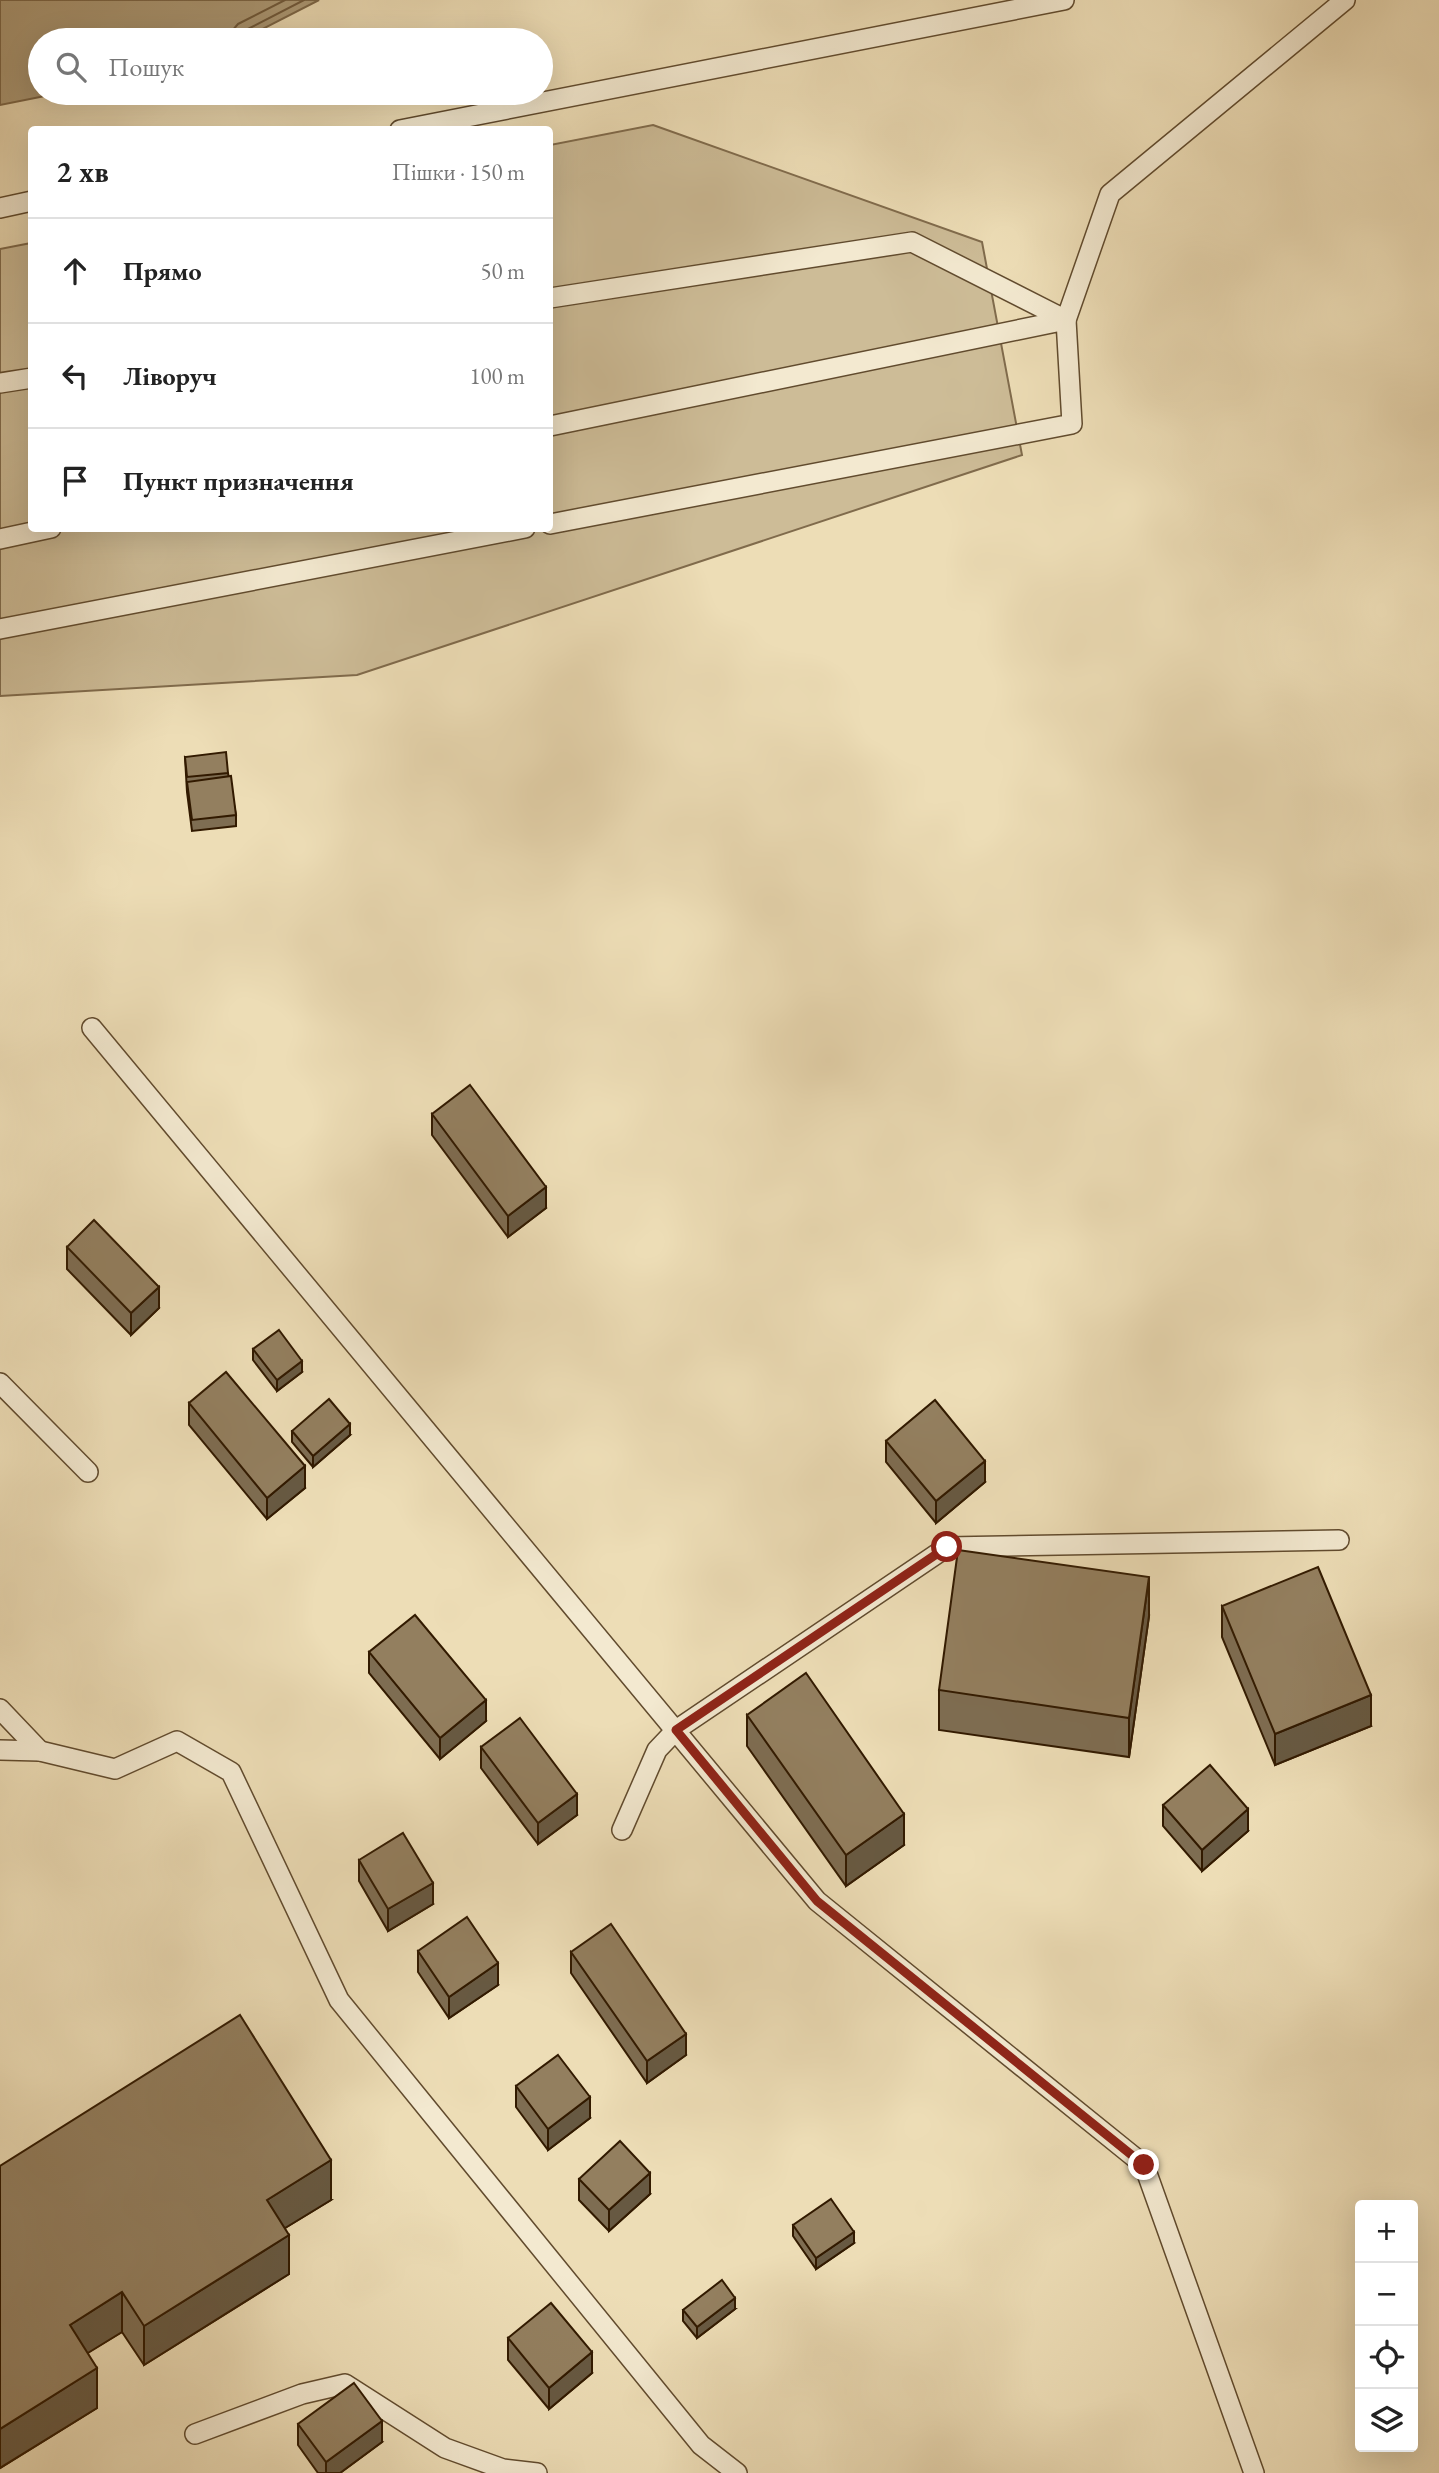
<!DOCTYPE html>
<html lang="uk">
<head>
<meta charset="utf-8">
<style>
  :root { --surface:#fff; --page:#f6f6f6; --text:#222; --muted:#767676; --line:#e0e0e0 }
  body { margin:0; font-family:"EB Garamond",serif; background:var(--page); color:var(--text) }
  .controls { position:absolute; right:21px; bottom:21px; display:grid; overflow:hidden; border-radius:7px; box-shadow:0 7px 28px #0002 }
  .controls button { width:63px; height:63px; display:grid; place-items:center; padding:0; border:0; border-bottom:2px solid var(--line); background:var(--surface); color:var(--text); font:35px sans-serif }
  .stop { position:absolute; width:21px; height:21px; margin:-16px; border:5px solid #8f2418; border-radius:50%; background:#fff }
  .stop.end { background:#8f2418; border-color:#fff; box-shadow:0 2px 7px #0008 }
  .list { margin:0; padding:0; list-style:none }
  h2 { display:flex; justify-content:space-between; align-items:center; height:91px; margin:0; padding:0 28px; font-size:30px }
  h2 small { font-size:23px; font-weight:400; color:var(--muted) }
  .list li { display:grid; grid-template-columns:46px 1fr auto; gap:21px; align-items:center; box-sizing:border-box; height:105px; padding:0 28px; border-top:2px solid var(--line) }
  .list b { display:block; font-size:26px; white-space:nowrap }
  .list em { font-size:23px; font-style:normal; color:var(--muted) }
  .icon { flex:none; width:38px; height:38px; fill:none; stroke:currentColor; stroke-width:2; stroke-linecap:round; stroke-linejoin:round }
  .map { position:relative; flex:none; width:1439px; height:2473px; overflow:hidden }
  .search { position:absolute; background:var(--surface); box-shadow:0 7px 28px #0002; left:28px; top:28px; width:525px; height:77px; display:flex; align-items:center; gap:18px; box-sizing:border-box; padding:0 24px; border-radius:38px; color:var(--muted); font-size:26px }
  .panel { position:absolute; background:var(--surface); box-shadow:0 7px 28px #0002; left:28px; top:126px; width:525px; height:406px; border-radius:7px }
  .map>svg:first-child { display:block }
</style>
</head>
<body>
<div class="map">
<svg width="1439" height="2473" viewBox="0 0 1439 2473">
  <rect width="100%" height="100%" fill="#edddb6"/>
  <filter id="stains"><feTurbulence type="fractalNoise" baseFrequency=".00286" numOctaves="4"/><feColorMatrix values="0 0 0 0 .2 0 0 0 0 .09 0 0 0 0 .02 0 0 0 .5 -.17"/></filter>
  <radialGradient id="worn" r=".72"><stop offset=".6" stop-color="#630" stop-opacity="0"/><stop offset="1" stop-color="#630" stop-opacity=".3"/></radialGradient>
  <!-- green -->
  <polygon fill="#cdbc97" stroke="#806b4c" stroke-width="2" points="653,125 982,242 1022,455 357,675 0,696 0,249 31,243 32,528 550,528 550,145"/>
  <!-- water -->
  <polygon fill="#ad9b78" stroke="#7c6748" stroke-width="2" points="0,0 319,0 241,40 40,40 40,93 60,93 0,105"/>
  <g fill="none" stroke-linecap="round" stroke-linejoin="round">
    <!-- shore -->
    <g stroke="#705a3c" stroke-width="2">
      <polyline points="231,40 232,31 238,24 285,0"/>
      <polyline points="239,40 244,31 304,0"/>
    </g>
    <defs>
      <g id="lane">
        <polyline points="400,130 1064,0"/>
        <polyline points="0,208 32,201"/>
        <polyline points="550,298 912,242 1066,320 1110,194 1345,0"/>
        <polyline points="0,383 32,378"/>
        <polyline points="550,426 1066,320 1072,424 550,524"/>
        <polyline points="0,539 51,528"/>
        <polyline points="0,629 525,528"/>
        <polyline points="92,1028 817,1901 1144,2165 1254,2473"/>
        <polyline points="0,1383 88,1472"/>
        <polyline points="0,1709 40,1751"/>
        <polyline points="0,1750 40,1751 115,1769 177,1741 231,1772 339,2000 701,2445 737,2473"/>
        <polyline points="622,1830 657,1750 676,1730 947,1547 1339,1540"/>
        <polyline points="195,2434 302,2394 345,2384 445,2448 503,2469 537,2473"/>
      </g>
    </defs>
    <!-- lane casing -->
    <use href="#lane" stroke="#614b2e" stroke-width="22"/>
    <!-- lane -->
    <use href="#lane" stroke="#f3e9d0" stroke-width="19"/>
  </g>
  <!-- wall -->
  <g fill="#7e6d52" stroke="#321a00" stroke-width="2">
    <polygon points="185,757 228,773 236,815 236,826 192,831 187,792"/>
    <polygon points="432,1114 546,1208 508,1237 432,1135"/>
    <polygon points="67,1247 159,1308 131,1335 67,1269"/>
    <polygon points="253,1349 302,1372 277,1391 253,1360"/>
    <polygon points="189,1403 305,1488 267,1519 189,1425"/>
    <polygon points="292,1431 350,1435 313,1467 292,1442"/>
    <polygon points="886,1441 985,1482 936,1523 886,1462"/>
    <polygon points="1222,1606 1371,1726 1275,1765 1222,1637"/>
    <polygon points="1149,1616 1129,1757 939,1730 939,1690"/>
    <polygon points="369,1652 486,1721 440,1759 369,1673"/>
    <polygon points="747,1715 904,1845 846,1886 747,1746"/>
    <polygon points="481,1747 577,1815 538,1844 481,1768"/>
    <polygon points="1163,1805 1248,1831 1202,1871 1163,1826"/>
    <polygon points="359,1860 433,1904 388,1931 359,1881"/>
    <polygon points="418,1951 498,1985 449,2018 418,1972"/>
    <polygon points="571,1952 686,2055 647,2083 571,1973"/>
    <polygon points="516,2086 590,2118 548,2150 516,2107"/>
    <polygon points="0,2166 331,2200 285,2228 289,2274 144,2365 122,2332 87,2353 97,2408 0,2468"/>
    <polygon points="579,2179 650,2194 609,2231 579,2200"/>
    <polygon points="793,2225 854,2243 816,2269 793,2236"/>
    <polygon points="735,2309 697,2338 683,2321 683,2310"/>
    <polygon points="508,2338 592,2373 549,2409 508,2360"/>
    <polygon points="298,2424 382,2442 340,2473 318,2473 298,2445"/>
  </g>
  <!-- shaded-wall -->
  <g fill="#675942" stroke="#321a00" stroke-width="2">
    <polygon points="546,1187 546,1208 508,1237 508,1216"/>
    <polygon points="159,1287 159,1308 131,1335 131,1313"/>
    <polygon points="302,1361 302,1372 277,1391 277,1380"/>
    <polygon points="350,1424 350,1435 313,1467 313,1456"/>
    <polygon points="985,1461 985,1482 936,1523 936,1501"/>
    <polygon points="305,1466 305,1488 267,1519 267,1498"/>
    <polygon points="1149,1577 1149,1616 1129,1757 1129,1718"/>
    <polygon points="1371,1695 1371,1726 1275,1765 1275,1734"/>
    <polygon points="486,1700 486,1721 440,1759 440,1738"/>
    <polygon points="577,1794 577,1815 538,1844 538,1823"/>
    <polygon points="1248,1809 1248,1831 1202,1871 1202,1850"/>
    <polygon points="904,1814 904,1845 846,1886 846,1855"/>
    <polygon points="433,1883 433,1904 388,1931 388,1909"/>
    <polygon points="498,1963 498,1985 449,2018 449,1997"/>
    <polygon points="686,2034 686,2055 647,2083 647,2061"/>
    <polygon points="590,2097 590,2118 548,2150 548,2129"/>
    <polygon points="331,2160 331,2200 267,2239 267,2200"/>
    <polygon points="650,2173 650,2194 609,2231 609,2210"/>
    <polygon points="854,2232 854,2243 816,2269 816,2258"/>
    <polygon points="289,2235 289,2274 144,2365 144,2326"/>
    <polygon points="122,2292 122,2332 70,2364 70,2325"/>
    <polygon points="735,2298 735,2309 697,2338 697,2327"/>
    <polygon points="592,2352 592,2373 549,2409 549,2388"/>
    <polygon points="97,2368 97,2408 0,2468 0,2429"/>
    <polygon points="382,2421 382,2442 340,2473 326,2473 326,2462"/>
  </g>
  <!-- building -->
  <g fill="#937f5f" stroke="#321a00" stroke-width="2">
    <polygon points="226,752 228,773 187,777 185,757"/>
    <polygon points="231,776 236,815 192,820 187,782"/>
    <polygon points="470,1085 546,1187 508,1216 432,1114"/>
    <polygon points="94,1220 159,1287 131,1313 67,1247"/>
    <polygon points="279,1330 302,1361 277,1380 253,1349"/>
    <polygon points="226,1372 305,1466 267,1498 189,1403"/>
    <polygon points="329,1399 350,1424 313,1456 292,1431"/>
    <polygon points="935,1400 985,1461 936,1501 886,1441"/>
    <polygon points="958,1550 1149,1577 1129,1718 939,1690"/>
    <polygon points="1318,1567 1371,1695 1275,1734 1222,1606"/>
    <polygon points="415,1615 486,1700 440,1738 369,1652"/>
    <polygon points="806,1673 904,1814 846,1855 747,1715"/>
    <polygon points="520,1718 577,1794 538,1823 481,1747"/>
    <polygon points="1210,1765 1248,1809 1202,1850 1163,1805"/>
    <polygon points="403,1833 433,1883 388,1909 359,1860"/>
    <polygon points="467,1917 498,1963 449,1997 418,1951"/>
    <polygon points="611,1924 686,2034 647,2061 571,1952"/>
    <polygon points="240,2015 331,2160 267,2200 289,2235 144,2326 122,2292 70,2325 97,2368 0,2429 0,2166"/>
    <polygon points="558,2055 590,2097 548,2129 516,2086"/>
    <polygon points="620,2141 650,2173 609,2210 579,2179"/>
    <polygon points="831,2199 854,2232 816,2258 793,2225"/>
    <polygon points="722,2280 735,2298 697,2327 683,2310"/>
    <polygon points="551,2303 592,2352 549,2388 508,2338"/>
    <polygon points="354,2383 382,2421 326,2462 298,2424"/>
  </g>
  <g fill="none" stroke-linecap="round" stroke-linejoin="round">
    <!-- route -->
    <polyline stroke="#8f2418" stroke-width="9" points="947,1547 676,1730 817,1901 1144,2165"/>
  </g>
  <rect width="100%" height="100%" filter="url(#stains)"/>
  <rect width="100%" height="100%" fill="url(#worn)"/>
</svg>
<div class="controls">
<button>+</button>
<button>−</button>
<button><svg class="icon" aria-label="locate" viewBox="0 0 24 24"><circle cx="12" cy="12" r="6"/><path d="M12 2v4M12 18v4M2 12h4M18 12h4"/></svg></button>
<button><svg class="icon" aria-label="layers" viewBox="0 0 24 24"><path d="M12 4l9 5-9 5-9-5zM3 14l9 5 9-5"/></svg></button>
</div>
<div class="stop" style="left:947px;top:1547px"></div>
<div class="stop end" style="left:1144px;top:2165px"></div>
<div class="search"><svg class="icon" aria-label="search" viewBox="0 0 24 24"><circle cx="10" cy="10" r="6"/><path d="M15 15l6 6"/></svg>Пошук</div>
<section class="panel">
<h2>2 хв<small>Пішки · 150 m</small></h2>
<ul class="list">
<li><svg class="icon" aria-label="ahead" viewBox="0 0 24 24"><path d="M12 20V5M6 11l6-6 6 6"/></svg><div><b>Прямо</b></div><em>50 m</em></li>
<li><svg class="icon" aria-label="left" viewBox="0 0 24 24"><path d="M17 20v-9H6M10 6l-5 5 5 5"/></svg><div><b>Ліворуч</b></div><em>100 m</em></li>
<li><svg class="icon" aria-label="arrive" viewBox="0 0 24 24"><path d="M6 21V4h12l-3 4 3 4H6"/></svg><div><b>Пункт призначення</b></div></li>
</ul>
</section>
</div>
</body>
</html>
